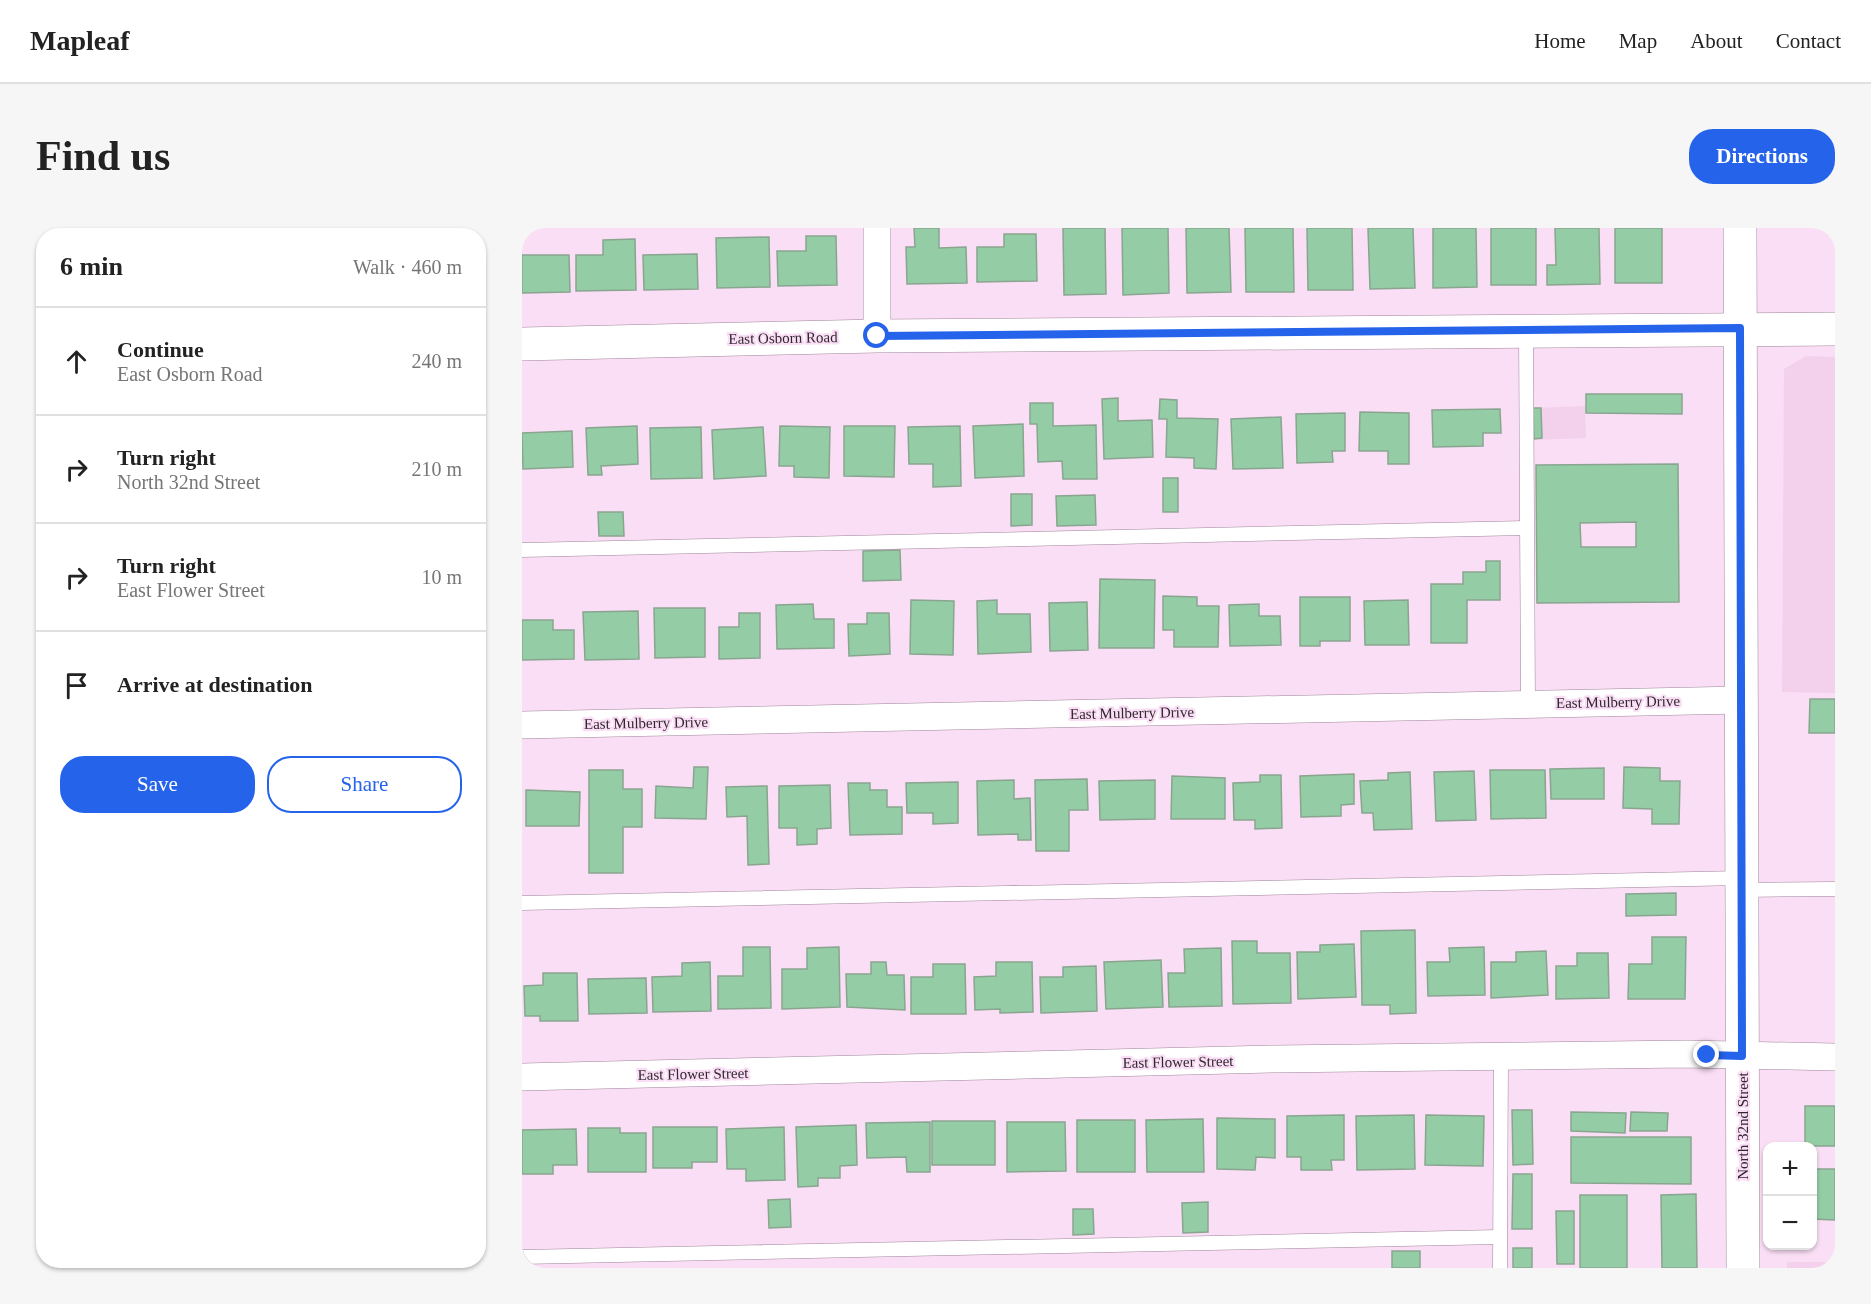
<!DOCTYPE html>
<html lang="en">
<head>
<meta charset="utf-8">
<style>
  :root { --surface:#fff; --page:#f6f6f6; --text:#222; --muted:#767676; --line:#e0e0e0; --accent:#2563eb }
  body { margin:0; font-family:Georgia,serif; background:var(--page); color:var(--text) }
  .controls { position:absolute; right:18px; bottom:18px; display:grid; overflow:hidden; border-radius:12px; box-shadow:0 2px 4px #0004 }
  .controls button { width:54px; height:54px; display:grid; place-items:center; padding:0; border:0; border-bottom:2px solid var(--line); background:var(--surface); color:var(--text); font:30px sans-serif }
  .stop { position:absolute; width:18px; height:18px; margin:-14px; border:4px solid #2563eb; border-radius:50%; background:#fff }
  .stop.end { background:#2563eb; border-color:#fff; box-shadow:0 2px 6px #0008 }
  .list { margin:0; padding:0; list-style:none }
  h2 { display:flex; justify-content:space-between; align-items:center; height:78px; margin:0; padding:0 24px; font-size:26px }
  h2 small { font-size:20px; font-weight:400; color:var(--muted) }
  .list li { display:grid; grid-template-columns:39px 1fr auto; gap:18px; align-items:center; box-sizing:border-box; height:108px; padding:0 24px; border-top:2px solid var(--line) }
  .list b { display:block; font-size:22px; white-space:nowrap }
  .list p { margin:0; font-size:20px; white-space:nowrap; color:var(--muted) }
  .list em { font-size:20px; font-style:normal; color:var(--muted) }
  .actions { display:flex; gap:12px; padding:18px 24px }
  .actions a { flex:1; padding:14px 0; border:2px solid var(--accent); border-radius:24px; text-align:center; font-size:21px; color:var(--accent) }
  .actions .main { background:var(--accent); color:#fff }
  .icon { flex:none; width:33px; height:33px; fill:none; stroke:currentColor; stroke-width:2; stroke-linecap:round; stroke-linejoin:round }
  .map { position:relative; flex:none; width:1313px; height:1040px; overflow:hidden; border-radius:24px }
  header { display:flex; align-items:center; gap:36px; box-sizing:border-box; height:84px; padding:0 30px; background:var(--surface); border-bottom:2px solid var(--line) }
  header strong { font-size:28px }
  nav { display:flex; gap:33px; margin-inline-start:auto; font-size:21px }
  .intro { display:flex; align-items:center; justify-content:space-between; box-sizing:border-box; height:144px; padding:0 36px }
  h1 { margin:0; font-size:42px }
  .button { padding:15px 27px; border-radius:24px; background:var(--accent); color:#fff; font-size:21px; font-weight:700 }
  main { display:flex; gap:36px; padding:0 36px }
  aside { flex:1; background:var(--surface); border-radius:24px; box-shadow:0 2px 4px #0004 }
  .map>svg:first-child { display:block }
</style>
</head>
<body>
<header>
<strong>Mapleaf</strong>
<nav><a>Home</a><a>Map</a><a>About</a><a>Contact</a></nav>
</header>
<div class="intro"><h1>Find us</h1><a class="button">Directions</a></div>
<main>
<aside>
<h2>6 min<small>Walk · 460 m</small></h2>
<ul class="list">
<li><svg class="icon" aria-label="ahead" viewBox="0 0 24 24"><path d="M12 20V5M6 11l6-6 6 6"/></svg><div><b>Continue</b><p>East Osborn Road</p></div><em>240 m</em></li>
<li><svg class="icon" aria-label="right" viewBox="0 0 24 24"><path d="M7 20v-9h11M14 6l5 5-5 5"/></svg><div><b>Turn right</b><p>North 32nd Street</p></div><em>210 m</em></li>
<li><svg class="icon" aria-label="right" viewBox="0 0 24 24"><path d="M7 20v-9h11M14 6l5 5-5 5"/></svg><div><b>Turn right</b><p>East Flower Street</p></div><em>10 m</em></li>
<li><svg class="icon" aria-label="arrive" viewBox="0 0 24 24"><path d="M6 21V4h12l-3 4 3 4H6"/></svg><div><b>Arrive at destination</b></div></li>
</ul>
<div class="actions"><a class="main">Save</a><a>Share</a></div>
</aside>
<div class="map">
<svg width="1313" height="1040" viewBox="0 0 1313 1040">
  <rect width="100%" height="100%" fill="#fadef5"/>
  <!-- built -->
  <g fill="#f3d1ed">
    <polygon points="1284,128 1313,129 1313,465 1260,464 1262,141"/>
    <polygon points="1063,178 1064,210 1012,212 1011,180"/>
    <rect x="1265" y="1034" width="48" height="6"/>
  </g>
  <!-- building -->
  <g fill="#94cda5" stroke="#89a590" stroke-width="1.5" fill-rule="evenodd">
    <polygon points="392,0 417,0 417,20 444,19 445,55 385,56 384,19 393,19"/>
    <polygon points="541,0 583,0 584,66 542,67"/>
    <polygon points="600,0 646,0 647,65 601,67"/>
    <polygon points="664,0 707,0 709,64 665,65"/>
    <polygon points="723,0 771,0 772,64 724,64"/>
    <polygon points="785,0 830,0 831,62 786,62"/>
    <polygon points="846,0 891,0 893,60 848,61"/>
    <polygon points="911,0 954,0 955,59 911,60"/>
    <rect x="969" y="0" width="45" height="57"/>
    <polygon points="1033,0 1077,0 1078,56 1025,57 1025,37 1034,37"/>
    <rect x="1093" y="0" width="47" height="55"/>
    <polygon points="482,6 514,6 515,53 455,54 455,19 482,19"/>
    <polygon points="284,8 314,8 315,57 256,58 255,23 284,23"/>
    <polygon points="247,9 248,59 195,60 194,10"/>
    <polygon points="113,11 114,62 54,63 54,27 81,27 81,12"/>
    <polygon points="175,26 176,61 122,62 121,27"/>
    <polygon points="0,27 47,27 48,64 0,65"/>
    <polygon points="1064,166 1160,166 1160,186 1064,185"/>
    <polygon points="596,170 596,193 630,192 631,229 582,231 580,171"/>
    <polygon points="638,171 655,172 655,190 696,191 694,241 672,240 672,230 644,229 645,191 637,191"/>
    <polygon points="508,175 531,175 531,198 574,197 575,251 541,251 540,233 516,234 515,196 508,196"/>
    <polygon points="1011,180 1019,180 1020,210 1012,211"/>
    <polygon points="978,181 979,205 961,205 961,218 911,219 910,182"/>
    <polygon points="838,184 887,185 887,236 866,236 866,223 837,223"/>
    <polygon points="823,185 823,223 810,223 811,234 775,235 774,186"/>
    <polygon points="759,189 761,240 711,241 709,191"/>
    <polygon points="501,196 502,248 453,250 451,198"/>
    <polygon points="115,198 116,236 79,238 80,247 66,247 64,200"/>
    <polygon points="258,198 308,199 307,250 272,249 272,238 257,238"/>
    <polygon points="322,198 373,198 372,249 322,248"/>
    <polygon points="438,198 439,258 411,259 411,236 387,236 386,199"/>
    <polygon points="179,199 180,250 129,251 128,200"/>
    <polygon points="241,199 244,248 192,251 190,202"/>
    <polygon points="50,203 51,239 1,241 0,205"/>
    <path d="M 1156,236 L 1157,374 L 1015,375 L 1014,237 ZM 1114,294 L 1114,319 L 1059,319 L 1058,295 Z"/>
    <rect x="641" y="250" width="15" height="34"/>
    <polygon points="489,266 510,266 510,297 489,298"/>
    <polygon points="573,267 574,297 535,298 534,268"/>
    <polygon points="76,284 101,284 102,308 77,308"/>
    <polygon points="378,322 379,352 341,353 341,323"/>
    <polygon points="964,333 978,333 978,372 945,372 945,415 909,415 909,356 941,356 941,344 964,344"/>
    <polygon points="578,351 633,352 632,420 577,420"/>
    <polygon points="641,368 675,369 675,378 697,378 696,419 652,419 652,402 641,402"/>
    <polygon points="778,369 828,369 828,413 798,413 798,418 778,418"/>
    <polygon points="389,372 432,373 431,427 388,426"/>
    <polygon points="475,372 475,386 508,386 509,424 456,426 455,373"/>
    <polygon points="886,372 887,417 843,417 842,373"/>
    <polygon points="565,374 566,422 528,423 527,375"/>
    <polygon points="291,376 292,391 312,391 312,420 255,421 254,377"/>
    <polygon points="737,376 737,388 758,388 759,417 708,418 707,377"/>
    <polygon points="132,380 183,380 183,429 133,430"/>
    <polygon points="116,383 117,431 63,432 61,384"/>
    <polygon points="217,385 238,385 238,430 197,431 197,399 217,399"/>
    <polygon points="345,385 367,385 368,426 327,428 326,396 345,396"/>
    <polygon points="0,392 31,392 31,402 52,402 52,431 0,432"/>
    <polygon points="1288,471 1313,471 1313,505 1287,505"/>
    <polygon points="172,539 186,539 184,591 133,590 134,558 171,560"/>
    <polygon points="1102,539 1138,540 1138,553 1158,553 1157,596 1130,596 1130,581 1101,580"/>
    <polygon points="1082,540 1082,571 1029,571 1028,541"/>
    <polygon points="67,542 101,542 101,561 120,561 120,599 101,599 101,645 67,645"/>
    <polygon points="968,542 1023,542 1024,590 969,591"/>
    <polygon points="952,543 954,592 914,593 912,544"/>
    <polygon points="888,544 890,601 852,602 851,585 840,585 838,553 866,552 866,545"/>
    <polygon points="832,546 832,576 819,577 819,588 779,589 778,548"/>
    <polygon points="738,547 759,547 760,600 733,601 733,592 712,592 711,555 738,554"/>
    <polygon points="650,548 703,550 703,591 649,591"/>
    <polygon points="565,551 566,582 547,582 547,623 514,623 513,552"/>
    <polygon points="492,552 492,571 508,570 509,612 496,612 496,606 456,607 455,553"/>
    <polygon points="633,552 633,591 578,592 577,553"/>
    <polygon points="436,554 436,595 411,596 411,585 385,585 384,555"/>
    <polygon points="326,555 348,555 348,562 365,562 365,579 380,579 380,606 328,607"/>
    <polygon points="308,557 309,600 295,601 295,616 275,617 275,600 257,600 257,558"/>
    <polygon points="245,558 247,636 226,637 225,588 205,589 204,559"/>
    <polygon points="4,562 58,564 57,598 4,598"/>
    <polygon points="1154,665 1154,687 1104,688 1104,666"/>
    <polygon points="893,702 894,785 868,786 868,777 840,777 839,703"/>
    <polygon points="1130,709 1164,709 1163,771 1106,771 1107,736 1130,736"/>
    <polygon points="710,713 735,713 735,725 768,725 769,775 711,776"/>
    <polygon points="832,716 834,769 776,771 775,724 798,724 798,717"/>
    <polygon points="221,719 248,719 249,780 196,781 196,748 221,748"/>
    <polygon points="317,719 318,779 260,781 260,741 285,741 285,720"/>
    <polygon points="962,719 963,767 906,768 905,734 928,734 927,720"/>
    <polygon points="699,720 700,778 647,779 646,745 663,745 662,721"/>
    <polygon points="1024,723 1026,767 969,770 969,734 994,734 994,724"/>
    <polygon points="1055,725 1086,725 1087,770 1034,771 1034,738 1055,738"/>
    <polygon points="639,732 641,779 584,781 582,734"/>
    <polygon points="188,734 189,783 131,784 130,749 160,748 160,735"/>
    <polygon points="349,734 364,734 365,747 382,747 383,782 325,779 324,746 349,746"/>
    <polygon points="474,734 510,734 511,784 478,785 478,781 453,782 452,749 474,748"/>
    <polygon points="411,736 443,736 444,786 389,786 389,749 411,749"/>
    <polygon points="574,738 575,783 519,785 518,749 541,749 541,739"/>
    <polygon points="21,745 55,745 56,793 18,793 18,788 3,788 2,758 21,757"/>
    <polygon points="124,750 125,785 67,786 66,751"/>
    <rect x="1283" y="878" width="30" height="40"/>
    <polygon points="990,882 1010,882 1011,936 991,937"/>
    <polygon points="1049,884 1104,885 1103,905 1049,903"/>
    <polygon points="1109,884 1146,885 1145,903 1108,903"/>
    <polygon points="822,887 822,932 809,932 810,942 779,942 779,929 765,929 765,888"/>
    <polygon points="892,887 893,941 835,942 834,888"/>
    <polygon points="904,887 962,888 961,938 903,937"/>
    <polygon points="695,890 753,891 753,930 734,929 733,942 695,941"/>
    <polygon points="681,891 682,944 625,944 624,892"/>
    <rect x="555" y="892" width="58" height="52"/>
    <rect x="410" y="893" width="63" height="44"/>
    <polygon points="408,894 408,944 385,944 384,929 345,930 344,895"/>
    <polygon points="485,894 543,894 544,943 485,944"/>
    <polygon points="334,897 335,937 318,938 318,950 296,950 296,958 276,959 274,899"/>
    <polygon points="131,899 195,899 195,934 170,934 170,940 131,940"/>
    <polygon points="262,899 263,952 224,953 224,941 205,941 204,901"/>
    <polygon points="66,900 98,900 98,905 124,905 124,944 66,944"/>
    <polygon points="54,901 55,937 31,937 31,946 0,946 0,902"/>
    <polygon points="1049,909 1169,909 1169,956 1049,955"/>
    <polygon points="1290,941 1313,941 1313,992 1290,991"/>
    <polygon points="991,946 1010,946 1010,1001 990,1001"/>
    <polygon points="1174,966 1175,1040 1140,1040 1139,967"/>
    <rect x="1058" y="967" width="47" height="73"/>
    <polygon points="268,971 269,999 247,1000 246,972"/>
    <polygon points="686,974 686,1004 661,1005 660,975"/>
    <polygon points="551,981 571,981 572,1006 551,1007"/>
    <polygon points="1034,983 1052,983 1052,1036 1035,1036"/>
    <rect x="991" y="1020" width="19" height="20"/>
    <rect x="870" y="1023" width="28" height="17"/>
  </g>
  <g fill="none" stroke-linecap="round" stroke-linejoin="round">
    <defs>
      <g id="service">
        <polyline points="1004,104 1006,476"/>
        <polyline points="0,322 1004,300"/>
        <polyline points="1220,662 1313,661"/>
        <polyline points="0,675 1220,650"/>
        <polyline points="0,1029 977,1009"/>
        <polyline points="978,1040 979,828"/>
      </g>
      <g id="minor">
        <polyline points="355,0 355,108"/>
        <polyline points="0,497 1219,472"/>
        <polyline points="0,849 753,831 1165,826 1313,829"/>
      </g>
      <g id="secondary">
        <polyline points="1218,0 1221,1040"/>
        <polyline points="0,116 355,108 1313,101"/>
      </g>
    </defs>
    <!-- service casing -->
    <use href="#service" stroke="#9e859a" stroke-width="15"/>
    <!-- minor casing -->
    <use href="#minor" stroke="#9e859a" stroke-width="28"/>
    <!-- secondary casing -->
    <use href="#secondary" stroke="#9e859a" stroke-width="34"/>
    <!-- service -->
    <use href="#service" stroke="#fff" stroke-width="14"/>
    <!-- minor -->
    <use href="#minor" stroke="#fff" stroke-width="27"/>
    <!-- secondary -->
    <use href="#secondary" stroke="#fff" stroke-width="33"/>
  </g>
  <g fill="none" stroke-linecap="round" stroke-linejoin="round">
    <!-- route -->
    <polyline stroke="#2563eb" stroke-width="8" points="355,108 1218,100 1220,828 1185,827"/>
  </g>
  <g text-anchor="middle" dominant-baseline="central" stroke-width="4.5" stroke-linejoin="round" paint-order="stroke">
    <!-- street labels -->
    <g font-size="15" fill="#31272f" stroke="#fadef5">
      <text transform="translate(261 110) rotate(-1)">East Osborn Road</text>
      <text transform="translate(1096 474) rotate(-1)">East Mulberry Drive</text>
      <text transform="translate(610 485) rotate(-1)">East Mulberry Drive</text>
      <text transform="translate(124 495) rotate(-1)">East Mulberry Drive</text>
      <text transform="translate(656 834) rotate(-1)">East Flower Street</text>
      <text transform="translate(171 846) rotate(-1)">East Flower Street</text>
      <text transform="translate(1221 898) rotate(-90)">North 32nd Street</text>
    </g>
  </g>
</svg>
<div class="controls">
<button>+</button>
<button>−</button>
</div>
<div class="stop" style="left:355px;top:108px"></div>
<div class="stop end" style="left:1185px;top:827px"></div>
</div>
</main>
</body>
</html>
